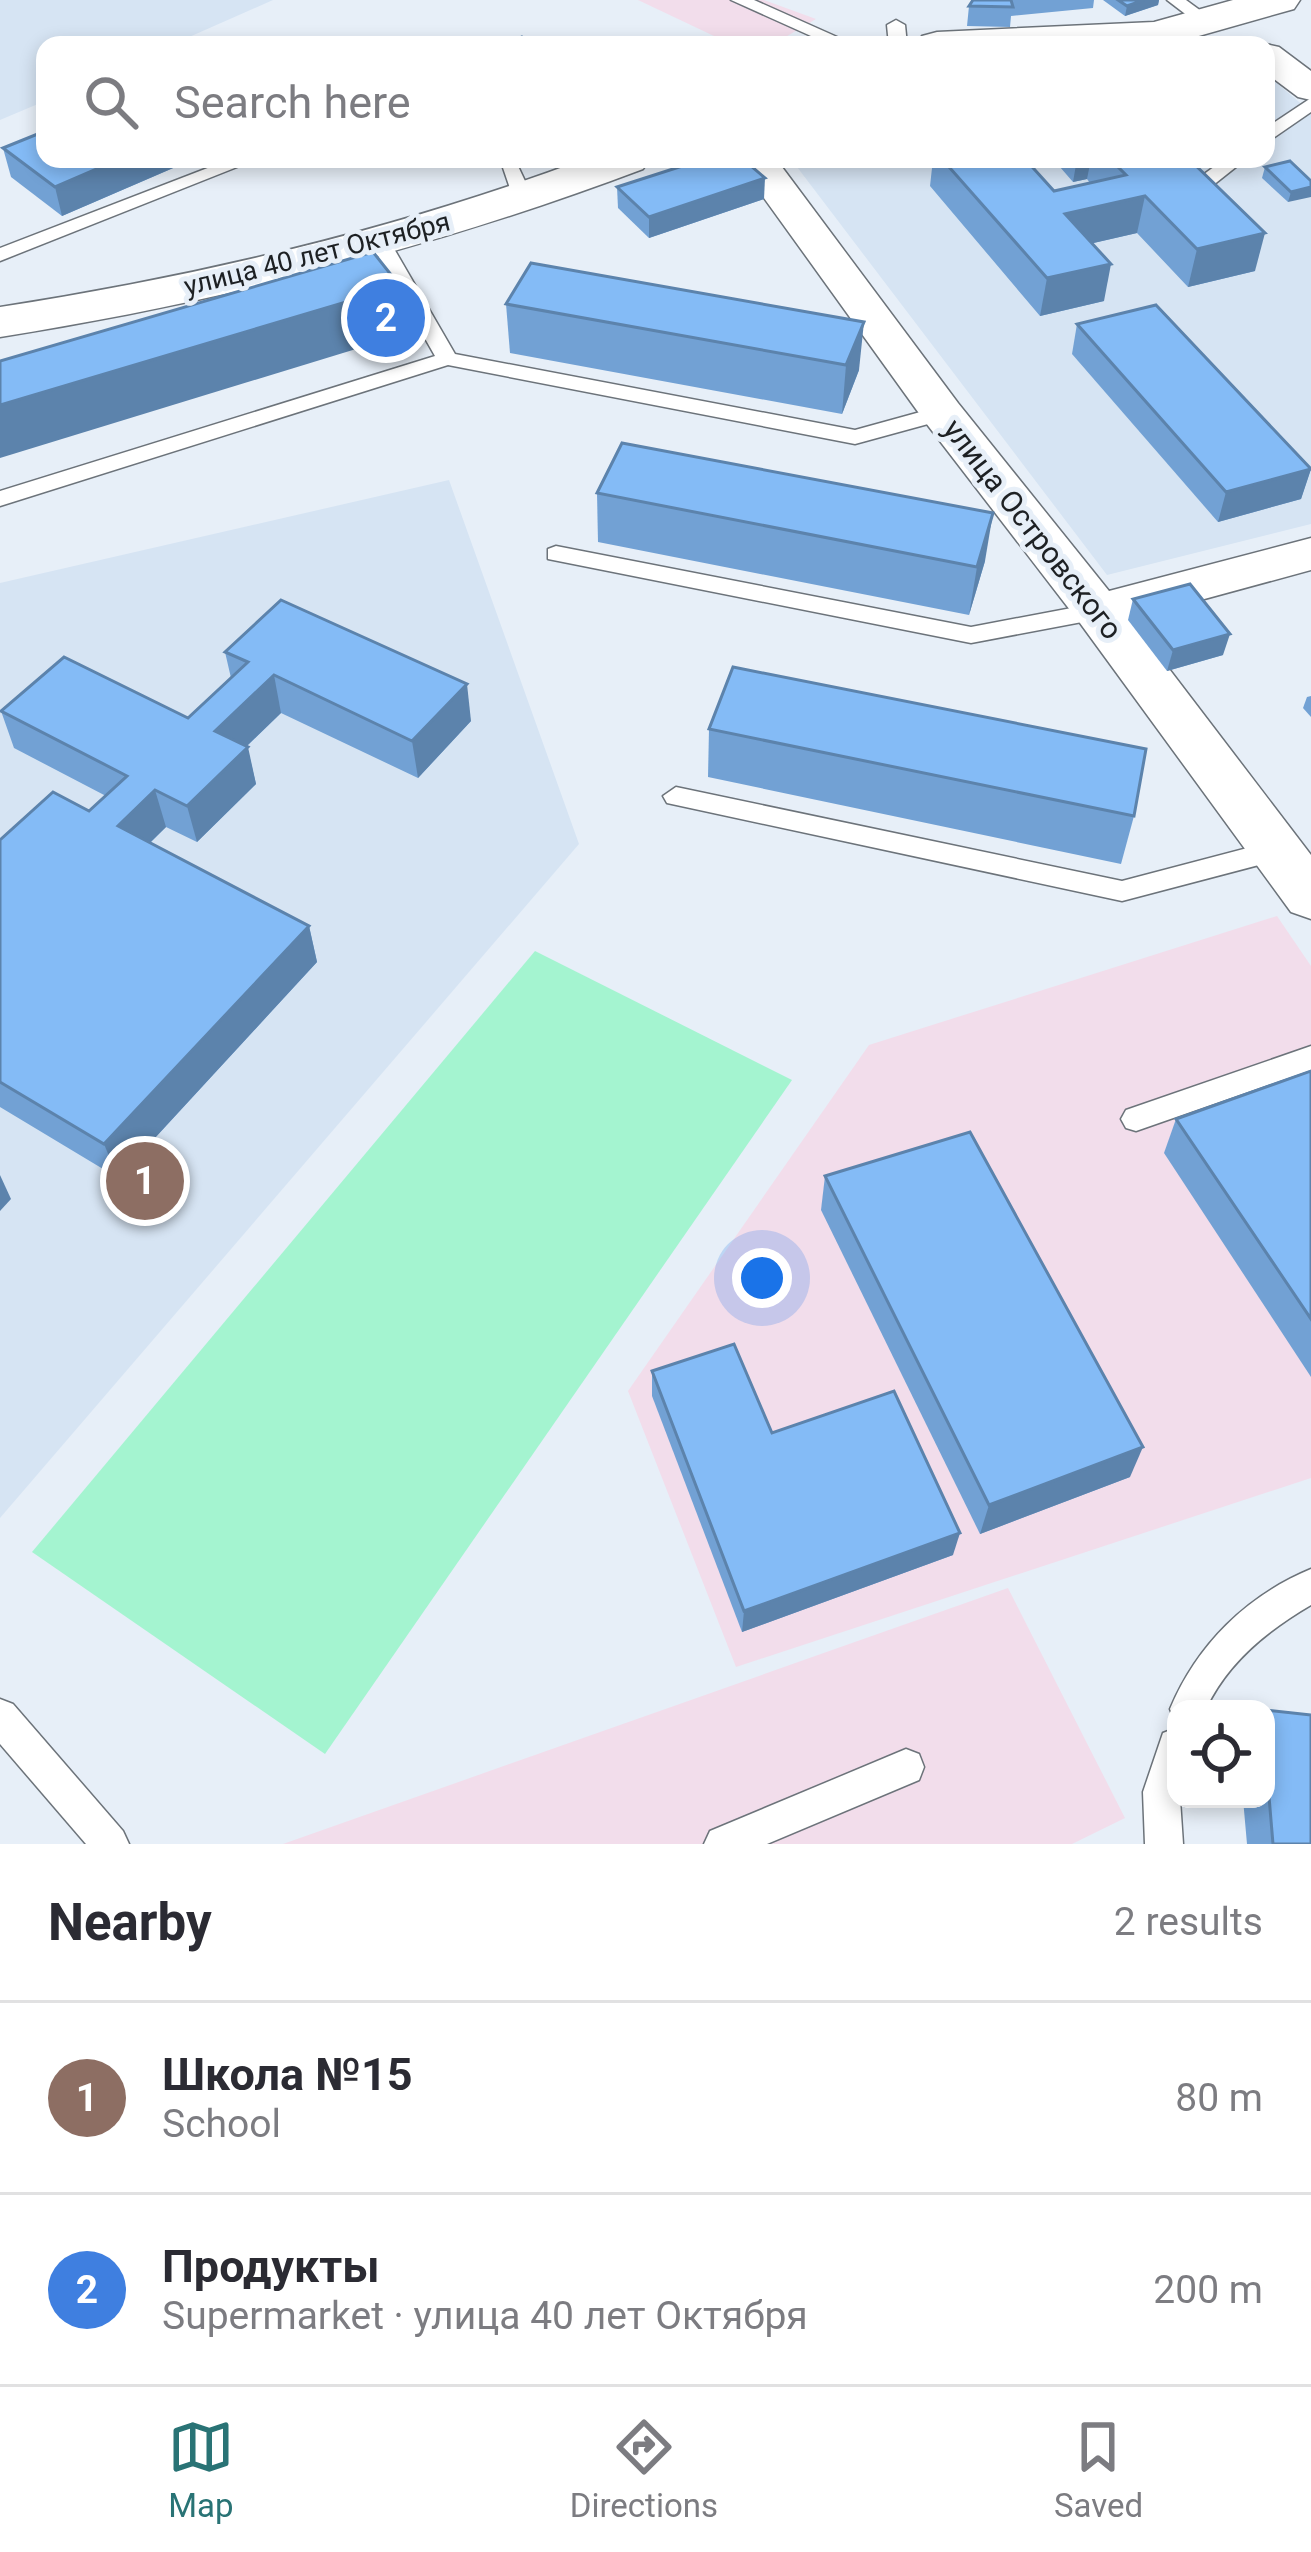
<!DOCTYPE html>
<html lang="en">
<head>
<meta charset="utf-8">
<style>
  :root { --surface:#fff; --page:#f2f2f3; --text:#2b2b33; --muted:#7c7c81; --line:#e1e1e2; --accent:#297375 }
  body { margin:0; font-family:Roboto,sans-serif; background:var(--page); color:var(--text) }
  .controls { position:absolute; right:36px; bottom:36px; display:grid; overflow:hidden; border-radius:24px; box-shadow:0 6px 18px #0003 }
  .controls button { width:108px; height:108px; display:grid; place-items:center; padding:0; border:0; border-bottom:3px solid var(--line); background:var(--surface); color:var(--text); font:60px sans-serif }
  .you { position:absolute; left:762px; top:1278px; width:42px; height:42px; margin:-30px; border:9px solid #fff; border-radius:50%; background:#1a73e8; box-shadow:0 0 0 18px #1a73e833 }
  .badge { display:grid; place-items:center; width:78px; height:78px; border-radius:50%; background:var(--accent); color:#fff; font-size:39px; font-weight:700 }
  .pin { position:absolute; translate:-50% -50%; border:6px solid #fff; box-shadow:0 3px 12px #0006 }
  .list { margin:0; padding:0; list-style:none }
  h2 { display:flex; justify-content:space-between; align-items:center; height:156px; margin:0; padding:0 48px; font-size:51px }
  h2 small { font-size:39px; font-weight:400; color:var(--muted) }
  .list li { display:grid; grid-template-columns:78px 1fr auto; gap:36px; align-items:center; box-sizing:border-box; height:192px; padding:0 48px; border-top:3px solid var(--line) }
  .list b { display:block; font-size:45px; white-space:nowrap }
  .list p { margin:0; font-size:39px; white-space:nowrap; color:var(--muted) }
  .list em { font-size:39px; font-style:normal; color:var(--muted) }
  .icon { flex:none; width:66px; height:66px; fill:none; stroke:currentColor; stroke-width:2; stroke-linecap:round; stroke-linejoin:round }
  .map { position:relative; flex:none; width:1311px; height:1844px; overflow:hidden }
  .search { position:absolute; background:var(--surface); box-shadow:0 6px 18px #0003; left:36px; right:36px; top:36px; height:132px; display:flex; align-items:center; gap:30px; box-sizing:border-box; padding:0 42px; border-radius:24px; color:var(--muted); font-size:45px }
  .sheet { height:540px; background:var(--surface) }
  nav { display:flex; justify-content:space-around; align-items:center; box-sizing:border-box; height:168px; border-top:3px solid var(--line); background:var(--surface); font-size:33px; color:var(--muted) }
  nav a { display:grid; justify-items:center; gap:6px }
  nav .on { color:var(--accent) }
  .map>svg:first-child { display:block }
</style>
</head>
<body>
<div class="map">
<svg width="1311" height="1844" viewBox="0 0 1311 1844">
  <rect width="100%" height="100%" fill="#e7eff8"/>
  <!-- built -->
  <g fill="#d6e4f3">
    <polygon points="0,0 273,0 171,45 45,45 45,101 0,120"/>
    <polygon points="1266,74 1311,112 1311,524 1107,575 791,159 1266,159"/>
    <polygon points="449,480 579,844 0,1518 0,583"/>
  </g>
  <!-- industrial -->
  <g fill="#f2ddeb">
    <polygon points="638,0 764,0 816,19 772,45 733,45"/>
    <polygon points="1277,916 1311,966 1311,1478 736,1667 628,1391 869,1045"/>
    <polygon points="1008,1588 1125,1818 1072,1844 283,1844"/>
  </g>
  <!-- green -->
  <polygon fill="#a4f4d0" points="535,951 792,1080 325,1754 32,1552"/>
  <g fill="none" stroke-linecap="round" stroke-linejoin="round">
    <defs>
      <g id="lane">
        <polygon points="731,0 754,0 855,45 831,45"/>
        <polygon points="1167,0 1186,0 1216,22 1201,26"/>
        <polygon points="896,20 905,25 907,45 889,45 887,25"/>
        <polygon points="1311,98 1311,112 1266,143 1266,128"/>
        <polygon points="231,159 257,159 0,261 0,248"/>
        <polygon points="500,159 516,162 534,200 531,204 514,200"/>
        <polygon points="1225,159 1246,159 1207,190 1193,190 1193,182"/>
        <polygon points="379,234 389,240 455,354 855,430 942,406 953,413 950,418 855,444 448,365 0,506 0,491 435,356 369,240"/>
        <polygon points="556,546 971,627 1098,603 1110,611 1098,619 971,643 548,559 548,549"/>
        <polygon points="676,787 1122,881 1278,840 1291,850 1278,860 1122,901 667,803 663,796"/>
        <polygon points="1311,1046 1311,1070 1136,1131 1126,1128 1121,1119 1126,1110"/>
        <path d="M 1311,1569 L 1311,1605 C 1268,1630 1227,1663 1206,1709 L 1176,1709 L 1175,1722 L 1170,1709 C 1197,1645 1246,1596 1311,1569 Z"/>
        <polygon points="0,1699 13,1704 123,1831 129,1844 86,1844 0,1744"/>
        <polygon points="1176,1728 1176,1799 1180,1799 1183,1844 1145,1844 1143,1792 1163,1733"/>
        <polygon points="906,1749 919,1754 924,1767 919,1780 767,1844 704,1844 710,1831"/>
      </g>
      <g id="street">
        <polygon points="1266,44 1279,47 1311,71 1311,100 1298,97 1266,73 1266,45 1262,45"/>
        <polygon points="736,159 776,159 958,403 1109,591 1311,538 1311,570 1131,619 1311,855 1311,919 1291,912 1080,623 926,423"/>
      </g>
      <g id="secondary">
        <polygon points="1233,0 1300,0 1294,9 1167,45 916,45 922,36 937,32 1154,22"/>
        <path d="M 585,159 L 650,159 L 643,169 C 434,248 221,302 0,337 L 0,307 C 200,276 395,230 585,159 Z"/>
      </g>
    </defs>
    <!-- lane casing -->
    <use href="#lane" stroke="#6c737a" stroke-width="3"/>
    <!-- street casing -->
    <use href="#street" stroke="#6c737a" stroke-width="3"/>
    <!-- secondary casing -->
    <use href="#secondary" stroke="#6c737a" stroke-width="3"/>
    <!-- lane -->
    <use href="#lane" fill="#fff" fill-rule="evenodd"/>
    <!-- street -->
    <use href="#street" fill="#fff" fill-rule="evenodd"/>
    <!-- secondary -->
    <use href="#secondary" fill="#fff" fill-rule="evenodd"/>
  </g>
  <!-- wall -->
  <g fill="#72a1d4">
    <polygon points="973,0 1094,0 1093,8 1011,16 1010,27 967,26 969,6"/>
    <polygon points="1103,0 1159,0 1158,5 1125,16"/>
    <polygon points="3,148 194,159 62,216 11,177"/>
    <polygon points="933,159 942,159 1054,191 1090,183 1087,179 1073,182 1053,159 1189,159 1255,271 1188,287 1137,233 1093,243 1104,301 1040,316 930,186"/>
    <polygon points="1265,167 1311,181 1288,202 1262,178"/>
    <polygon points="617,187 764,199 649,238 618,208"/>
    <polygon points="531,263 859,370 842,414 510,353 506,304"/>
    <polygon points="1077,324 1311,469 1301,499 1218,522 1072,354"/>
    <polygon points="597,493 985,561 969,615 598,542"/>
    <polygon points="1133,599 1223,655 1167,671 1128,620"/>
    <polygon points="225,652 471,721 418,778 281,713 247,746 256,784 197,842 166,827 150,843 309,926 317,962 118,1178 0,1107 0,840 89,811 106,796 14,748 1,711 188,718 231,678"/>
    <polygon points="1311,696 1311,717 1303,708 1307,697"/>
    <polygon points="709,729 1134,816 1121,864 708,777"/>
    <polygon points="1311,1071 1311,1377 1164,1153 1176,1119"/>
    <polygon points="825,1176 1130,1477 980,1534 821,1210"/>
    <polygon points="652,1371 772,1433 953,1555 742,1632 652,1396"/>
    <polygon points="1266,1710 1311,1844 1247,1844 1243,1799 1266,1799"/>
  </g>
  <!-- shaded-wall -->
  <g fill="#5c83ac">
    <polygon points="1144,0 1159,0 1158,5 1125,16 1127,6"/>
    <polygon points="120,159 194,159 62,216 55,187"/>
    <polygon points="1077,159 1091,159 1087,179 1073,182"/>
    <polygon points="765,178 764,199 649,238 649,217"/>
    <polygon points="1311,187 1311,197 1288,202 1291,192"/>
    <polygon points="1145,196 1137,233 1059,251 1065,214"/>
    <polygon points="1265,233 1255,271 1188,287 1197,249"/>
    <polygon points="1111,264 1104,301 1040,316 1047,278"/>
    <polygon points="400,286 405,334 0,458 0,405"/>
    <polygon points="864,322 859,370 842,414 846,365"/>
    <polygon points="1311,469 1301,499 1218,522 1226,492"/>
    <polygon points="993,513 985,561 969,615 977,567"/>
    <polygon points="1230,634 1223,655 1167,671 1173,650"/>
    <polygon points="274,675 281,713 224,768 215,731"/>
    <polygon points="467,684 471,721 418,778 412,741"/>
    <polygon points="248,747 256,784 197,842 187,806"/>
    <polygon points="155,790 166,827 129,863 118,826"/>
    <polygon points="309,926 317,962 118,1178 104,1144"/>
    <polygon points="0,1175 11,1199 0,1211"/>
    <polygon points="1143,1447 1130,1477 980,1534 989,1505"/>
    <polygon points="960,1533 953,1555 742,1632 744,1611"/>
  </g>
  <!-- building -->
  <g fill="#84bbf6" stroke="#5c83ac" stroke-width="3">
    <polygon points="973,0 1011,0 1013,7 969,6"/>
    <polygon points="1118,0 1144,0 1127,6"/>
    <polygon points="522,37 539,45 505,45"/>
    <polygon points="45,131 45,159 120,159 55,187 3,148"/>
    <polygon points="704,159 743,159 765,178 649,217 617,187"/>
    <polygon points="942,159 1025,159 1054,191 1126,175 1110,159 1189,159 1265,233 1197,249 1145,196 1065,214 1111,264 1047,278"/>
    <polygon points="1290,161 1311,181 1311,187 1291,192 1265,167"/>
    <polygon points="373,252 400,286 0,405 0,361"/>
    <polygon points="531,263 864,322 846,365 506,304"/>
    <polygon points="1156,305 1311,469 1226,492 1077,324"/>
    <polygon points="622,443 993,513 977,567 597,493"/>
    <polygon points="1190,584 1230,634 1173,650 1133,599"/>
    <polygon points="281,600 467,684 412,741 274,675 215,731 248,747 187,806 155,790 118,826 309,926 104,1144 0,1082 0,840 53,792 89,811 127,776 1,711 64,657 188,718 248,662 225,652"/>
    <polygon points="733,667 1146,749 1134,816 709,729"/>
    <polygon points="1311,1071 1311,1319 1176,1119"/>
    <polygon points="970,1132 1143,1447 989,1505 825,1176"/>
    <polygon points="734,1344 772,1433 894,1391 960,1533 744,1611 652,1371"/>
    <polygon points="1266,1710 1311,1715 1311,1844 1273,1844 1266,1761"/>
  </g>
  <g text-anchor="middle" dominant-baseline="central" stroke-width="10" stroke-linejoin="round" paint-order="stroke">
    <!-- far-street labels -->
    <g font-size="27" fill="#1d2023" stroke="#e7eff8">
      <text transform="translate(317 254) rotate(-14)">улица 40 лет Октября</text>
    </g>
    <!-- street labels -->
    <g font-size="30" fill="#1d2023" stroke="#e7eff8">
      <text transform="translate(1033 529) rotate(52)">улица Островского</text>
    </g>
  </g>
</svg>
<div class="controls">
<button><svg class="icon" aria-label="locate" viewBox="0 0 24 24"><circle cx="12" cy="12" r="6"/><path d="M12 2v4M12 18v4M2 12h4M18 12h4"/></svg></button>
</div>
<div class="you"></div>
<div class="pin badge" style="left:145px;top:1181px;background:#8d6e63">1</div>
<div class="pin badge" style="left:386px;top:318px;background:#3f7fe0">2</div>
<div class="search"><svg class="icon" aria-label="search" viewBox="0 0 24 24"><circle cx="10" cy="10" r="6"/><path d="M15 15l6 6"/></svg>Search here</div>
</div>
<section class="sheet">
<h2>Nearby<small>2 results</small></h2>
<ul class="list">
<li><span class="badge" style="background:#8d6e63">1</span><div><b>Школа №15</b><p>School</p></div><em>80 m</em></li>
<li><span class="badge" style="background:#3f7fe0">2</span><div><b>Продукты</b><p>Supermarket · улица 40 лет Октября</p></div><em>200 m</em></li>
</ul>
</section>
<nav>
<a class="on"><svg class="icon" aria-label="map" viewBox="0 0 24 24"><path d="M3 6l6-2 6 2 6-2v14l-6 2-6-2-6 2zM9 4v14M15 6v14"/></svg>Map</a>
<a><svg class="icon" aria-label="directions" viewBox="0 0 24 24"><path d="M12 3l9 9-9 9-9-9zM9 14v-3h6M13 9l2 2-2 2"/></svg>Directions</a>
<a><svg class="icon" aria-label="saved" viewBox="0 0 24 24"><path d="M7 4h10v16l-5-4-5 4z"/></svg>Saved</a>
</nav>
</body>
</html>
